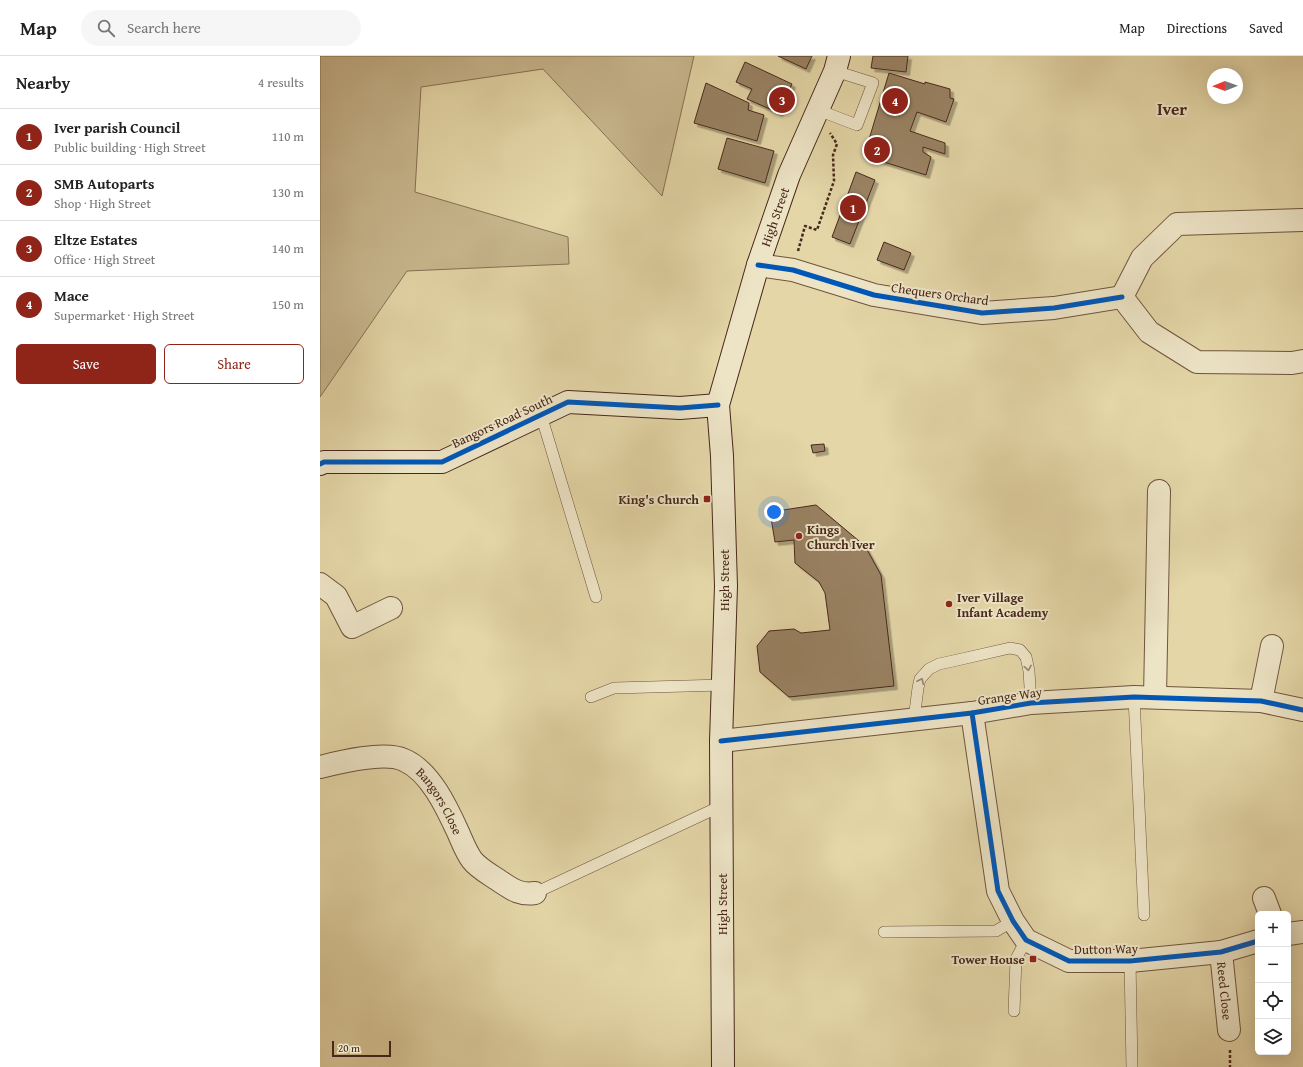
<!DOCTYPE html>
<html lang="en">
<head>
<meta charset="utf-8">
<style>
  :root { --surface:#fff; --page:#f6f6f6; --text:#222; --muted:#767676; --line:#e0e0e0; --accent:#8f2418 }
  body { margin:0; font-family:"Gentium Book Plus",serif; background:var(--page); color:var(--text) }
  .controls { position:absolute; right:12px; bottom:12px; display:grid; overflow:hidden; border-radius:6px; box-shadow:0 4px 16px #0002 }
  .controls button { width:36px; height:36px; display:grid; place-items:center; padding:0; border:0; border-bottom:1px solid var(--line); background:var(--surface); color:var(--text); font:20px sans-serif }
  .compass { position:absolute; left:887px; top:12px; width:36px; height:36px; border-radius:50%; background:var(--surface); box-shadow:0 4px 16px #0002; rotate:269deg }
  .scale { position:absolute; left:12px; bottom:10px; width:59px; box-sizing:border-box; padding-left:4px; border:2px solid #48281b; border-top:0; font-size:11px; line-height:14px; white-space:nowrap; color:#48281b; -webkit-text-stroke:3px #ede4c6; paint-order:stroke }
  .you { position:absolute; left:454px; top:456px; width:14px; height:14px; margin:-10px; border:3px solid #fff; border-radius:50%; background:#1a73e8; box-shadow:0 0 0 6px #1a73e833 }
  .badge { display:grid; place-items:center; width:26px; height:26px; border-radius:50%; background:var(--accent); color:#fff; font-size:13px; font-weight:700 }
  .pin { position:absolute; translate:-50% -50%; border:2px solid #fff; box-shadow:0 1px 4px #0006 }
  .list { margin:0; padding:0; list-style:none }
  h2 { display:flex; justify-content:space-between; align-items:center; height:52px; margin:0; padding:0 16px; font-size:17px }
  h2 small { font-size:13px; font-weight:400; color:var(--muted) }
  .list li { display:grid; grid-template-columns:26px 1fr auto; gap:12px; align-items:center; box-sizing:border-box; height:56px; padding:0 16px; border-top:1px solid var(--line) }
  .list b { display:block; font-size:15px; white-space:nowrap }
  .list p { margin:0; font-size:13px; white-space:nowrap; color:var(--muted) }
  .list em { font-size:13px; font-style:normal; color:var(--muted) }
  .actions { display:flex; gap:8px; padding:12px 16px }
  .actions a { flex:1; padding:9px 0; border:1px solid var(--accent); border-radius:6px; text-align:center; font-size:14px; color:var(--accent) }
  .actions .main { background:var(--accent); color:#fff }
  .icon { flex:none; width:22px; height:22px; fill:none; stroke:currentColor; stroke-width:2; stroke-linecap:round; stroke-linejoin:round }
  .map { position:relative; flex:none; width:983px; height:1011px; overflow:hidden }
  header { display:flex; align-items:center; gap:24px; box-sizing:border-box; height:56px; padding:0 20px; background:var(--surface); border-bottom:1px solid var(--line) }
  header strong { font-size:19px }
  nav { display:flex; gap:22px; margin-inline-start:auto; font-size:14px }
  .search { width:280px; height:36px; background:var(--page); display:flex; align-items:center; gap:10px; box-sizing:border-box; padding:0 14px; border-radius:22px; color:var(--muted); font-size:15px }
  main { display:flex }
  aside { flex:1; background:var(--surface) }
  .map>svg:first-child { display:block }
</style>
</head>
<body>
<header>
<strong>Map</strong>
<div class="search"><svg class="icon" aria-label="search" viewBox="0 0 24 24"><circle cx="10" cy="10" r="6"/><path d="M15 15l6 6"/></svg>Search here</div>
<nav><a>Map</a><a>Directions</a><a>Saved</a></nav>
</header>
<main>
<aside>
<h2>Nearby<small>4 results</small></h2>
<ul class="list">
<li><span class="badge">1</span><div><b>Iver parish Council</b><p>Public building · High Street</p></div><em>110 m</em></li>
<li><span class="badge">2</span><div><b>SMB Autoparts</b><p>Shop · High Street</p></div><em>130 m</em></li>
<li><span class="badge">3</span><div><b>Eltze Estates</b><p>Office · High Street</p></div><em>140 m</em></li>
<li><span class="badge">4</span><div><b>Mace</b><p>Supermarket · High Street</p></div><em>150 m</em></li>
</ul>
<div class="actions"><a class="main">Save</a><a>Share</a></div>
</aside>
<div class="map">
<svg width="983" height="1011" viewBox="0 0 983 1011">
  <defs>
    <filter id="shadow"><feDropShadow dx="3.5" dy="3.5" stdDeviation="0" flood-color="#0004"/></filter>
  </defs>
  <rect width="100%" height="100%" fill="#e4d6a7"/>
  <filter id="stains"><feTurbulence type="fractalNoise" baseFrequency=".005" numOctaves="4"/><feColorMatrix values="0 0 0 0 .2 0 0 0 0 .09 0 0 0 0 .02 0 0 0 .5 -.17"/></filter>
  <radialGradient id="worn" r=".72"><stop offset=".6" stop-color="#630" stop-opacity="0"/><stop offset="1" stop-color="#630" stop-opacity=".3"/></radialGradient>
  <!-- green -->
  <polygon fill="#c9b88f" stroke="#887055" points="0,0 374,0 342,140 223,13 101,31 95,136 248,181 249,208 87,215 0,341"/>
  <!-- building -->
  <g fill="#998264" stroke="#48281b" filter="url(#shadow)">
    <polygon points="458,0 492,0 486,13"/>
    <polygon points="553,0 588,0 586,16 551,12"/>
    <polygon points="425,6 472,28 459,57 427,43 432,33 416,26"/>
    <polygon points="569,17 605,28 605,26 630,33 630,42 634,43 626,66 597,56 590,75 625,87 625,98 603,91 603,96 611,101 606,119 544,100"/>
    <polygon points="386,27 429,47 428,54 444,59 437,85 374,67"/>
    <polygon points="407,82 454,95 445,127 398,113"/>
    <polygon points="536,116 555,124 530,188 512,181"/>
    <polygon points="564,186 591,197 584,214 557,204"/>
    <polygon points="504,388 505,395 493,397 491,389"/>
    <polygon points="496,449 545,490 561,519 574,630 469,641 440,616 437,590 449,575 474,573 481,577 510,574 505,537 499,526 475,507 474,484 455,486 450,456"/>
  </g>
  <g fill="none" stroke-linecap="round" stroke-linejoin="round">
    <defs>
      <g id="lane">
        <polyline points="498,54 537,69 553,27 515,15"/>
        <polyline points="221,359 276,541"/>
        <polyline points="271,641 294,632 403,629"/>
        <polyline points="814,641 824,859"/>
        <polyline points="594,663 598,632 600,623 609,613 619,608 633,605 690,592 700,594 706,601 709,615 711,647"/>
        <polyline points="215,837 401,750"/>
        <polyline points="564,876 676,875 693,865"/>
        <polyline points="810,905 812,1011"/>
        <polyline points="694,955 696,903 706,884"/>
      </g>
      <g id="street">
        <polyline points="438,209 473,214 554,239 662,257 734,252 802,241"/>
        <polyline points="802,241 822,202 857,168 983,164"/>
        <polyline points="802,241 829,276 877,306 972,307 983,305"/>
        <polyline points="0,528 16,540 32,571 71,552"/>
        <polyline points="835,641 839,435"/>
        <polyline points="941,645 952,590"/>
        <polyline points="652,657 678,835 693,865 706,884 749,905 810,905 901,896 938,885"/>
        <polyline points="401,685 652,657 711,647 814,641 941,645 983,654"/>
        <path id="s1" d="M 0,711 C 20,706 65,695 84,704 C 110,715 127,752 138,776 C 142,785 146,796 152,804 C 159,813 171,819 181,826 C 193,834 200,839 215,837"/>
        <polyline points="944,842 950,858"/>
        <polyline points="968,878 983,876"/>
        <path id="s2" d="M 901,896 L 909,974"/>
      </g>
      <g id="secondary">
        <polyline points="0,408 4,406 122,406 248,346 360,352 398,349"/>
        <path id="s3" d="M 403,1011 L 401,685 L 406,530 L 402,400 L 398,349 L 438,209 L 469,119 L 515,15 L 519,0"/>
      </g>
    </defs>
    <!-- lane casing -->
    <use href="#lane" stroke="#6f543e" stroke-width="12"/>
    <!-- street casing -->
    <use href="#street" stroke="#6f543e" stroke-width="24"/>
    <!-- secondary casing -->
    <use href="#secondary" stroke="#48281b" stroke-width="24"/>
    <!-- path -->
    <g stroke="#48281b" stroke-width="2.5" stroke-dasharray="3 2" stroke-linecap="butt">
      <polyline points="478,195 485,170 497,174 514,125 513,99 517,88 510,77"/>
      <polyline points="910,994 910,1011"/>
    </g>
    <!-- lane -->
    <use href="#lane" stroke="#ede4c6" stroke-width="11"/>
    <!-- street -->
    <use href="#street" stroke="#ede4c6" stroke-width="22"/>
    <!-- secondary -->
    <use href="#secondary" stroke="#ede4c6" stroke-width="22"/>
    <defs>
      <g id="cycleway">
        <polyline points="438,209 473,214 554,239 662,257 734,252 802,241"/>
        <polyline points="0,408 4,406 122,406 248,346 360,352 398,349"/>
        <polyline points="652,657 678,835 693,865 706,884 749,905 810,905 901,896 938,885"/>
        <polyline points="401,685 652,657 711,647 814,641 941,645 983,654"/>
      </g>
    </defs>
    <!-- cycleway casing -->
    <use href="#cycleway" stroke="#ede4c6" stroke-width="8"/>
    <!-- cycleway -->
    <use href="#cycleway" stroke="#0057b8" stroke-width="5"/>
  </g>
  <!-- one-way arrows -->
  <defs><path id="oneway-chevron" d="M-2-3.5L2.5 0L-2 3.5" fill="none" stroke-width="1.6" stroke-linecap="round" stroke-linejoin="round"/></defs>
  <g stroke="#9a8670">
    <use href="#oneway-chevron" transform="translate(708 612) rotate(80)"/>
    <use href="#oneway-chevron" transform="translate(601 625) rotate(-65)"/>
  </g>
  <!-- markers -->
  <g fill="#8f2418" stroke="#ede4c6" stroke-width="1.5">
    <rect x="383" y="439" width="8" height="8" rx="2"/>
    <circle cx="479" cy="480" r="4"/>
    <circle cx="629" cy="548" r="4"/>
    <rect x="709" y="899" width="8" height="8" rx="2"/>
  </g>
  <g text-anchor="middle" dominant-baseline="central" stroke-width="4" stroke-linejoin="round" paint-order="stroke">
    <!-- street labels -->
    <g font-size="13" fill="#48281b" stroke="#ede4c6">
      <text stroke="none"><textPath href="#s3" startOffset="859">High Street</textPath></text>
      <text transform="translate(620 238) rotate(8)">Chequers Orchard</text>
      <text transform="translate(182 365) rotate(-25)">Bangors Road South</text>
      <text transform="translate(404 524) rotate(-90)">High Street</text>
      <text transform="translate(690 640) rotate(-8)">Grange Way</text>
      <text stroke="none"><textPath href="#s1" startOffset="141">Bangors Close</textPath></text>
      <text transform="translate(402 848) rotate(-90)">High Street</text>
      <text transform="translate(786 893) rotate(-1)">Dutton Way</text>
      <text stroke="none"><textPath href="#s2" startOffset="39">Reed Close</textPath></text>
    </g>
    <!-- poi labels -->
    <g font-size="13" font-weight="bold" fill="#48281b" stroke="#ede4c6" text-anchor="end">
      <text x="379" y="443">King's Church</text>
      <text x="487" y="473" text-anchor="start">Kings<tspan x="487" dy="15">Church Iver</tspan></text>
      <text x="637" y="541" text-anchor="start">Iver Village<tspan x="637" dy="15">Infant Academy</tspan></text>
      <text x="705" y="903">Tower House</text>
    </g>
    <!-- district labels -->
    <g font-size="17" font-weight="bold" fill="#48281b" stroke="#ede4c6">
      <text x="852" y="52">Iver</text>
    </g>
  </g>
  <rect width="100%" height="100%" filter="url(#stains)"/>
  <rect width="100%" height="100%" fill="url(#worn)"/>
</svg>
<div class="controls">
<button>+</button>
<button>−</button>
<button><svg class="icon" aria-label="locate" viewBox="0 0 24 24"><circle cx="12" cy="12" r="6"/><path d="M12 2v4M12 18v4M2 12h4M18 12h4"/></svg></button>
<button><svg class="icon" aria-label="layers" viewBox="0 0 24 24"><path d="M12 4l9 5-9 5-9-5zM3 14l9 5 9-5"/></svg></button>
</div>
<svg class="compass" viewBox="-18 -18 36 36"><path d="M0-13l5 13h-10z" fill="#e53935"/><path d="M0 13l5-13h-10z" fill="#767676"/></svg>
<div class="scale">20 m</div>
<div class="you"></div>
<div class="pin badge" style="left:533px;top:152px">1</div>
<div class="pin badge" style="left:557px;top:94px">2</div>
<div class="pin badge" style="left:462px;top:44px">3</div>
<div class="pin badge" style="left:575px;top:45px">4</div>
</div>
</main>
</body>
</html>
